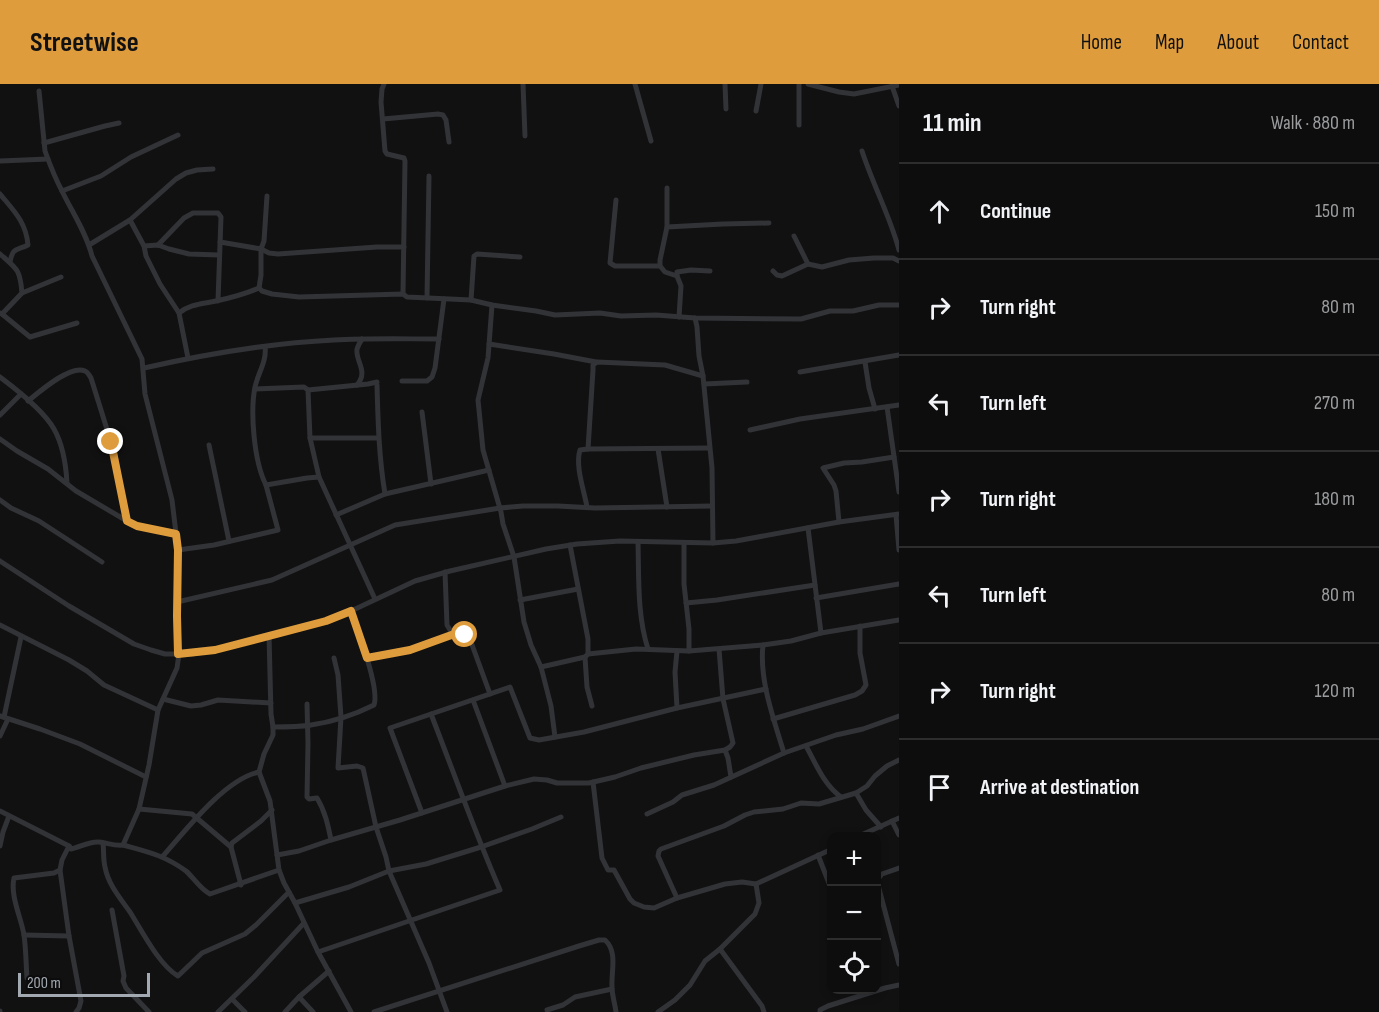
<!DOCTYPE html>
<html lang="en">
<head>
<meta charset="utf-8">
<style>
  :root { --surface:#0d0d0e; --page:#161617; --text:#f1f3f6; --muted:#9a9c9e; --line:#2d2d2e; --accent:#df9c3c }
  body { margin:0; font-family:"Sofia Sans Condensed",sans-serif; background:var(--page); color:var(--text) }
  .controls { position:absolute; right:18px; bottom:18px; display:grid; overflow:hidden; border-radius:12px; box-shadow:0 3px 9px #0003 }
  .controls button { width:54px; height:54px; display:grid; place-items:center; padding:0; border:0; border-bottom:2px solid var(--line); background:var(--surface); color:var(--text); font:30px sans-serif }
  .scale { position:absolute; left:18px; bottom:15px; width:132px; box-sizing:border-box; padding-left:6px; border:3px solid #a3a9b1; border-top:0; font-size:16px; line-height:21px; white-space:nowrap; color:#a3a9b1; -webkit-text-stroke:4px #0c0c0d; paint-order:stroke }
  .stop { position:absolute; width:18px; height:18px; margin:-14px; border:4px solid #df9c3c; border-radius:50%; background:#fff }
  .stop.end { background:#df9c3c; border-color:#fff; box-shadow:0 2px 6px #0008 }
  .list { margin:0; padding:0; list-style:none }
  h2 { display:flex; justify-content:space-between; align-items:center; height:78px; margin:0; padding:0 24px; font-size:26px }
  h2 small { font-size:20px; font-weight:400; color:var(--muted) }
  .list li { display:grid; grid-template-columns:39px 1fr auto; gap:18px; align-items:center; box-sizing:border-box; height:96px; padding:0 24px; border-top:2px solid var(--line) }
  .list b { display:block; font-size:22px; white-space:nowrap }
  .list em { font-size:20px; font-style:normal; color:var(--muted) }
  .icon { flex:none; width:33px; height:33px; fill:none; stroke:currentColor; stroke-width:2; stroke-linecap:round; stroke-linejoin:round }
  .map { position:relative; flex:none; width:899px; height:928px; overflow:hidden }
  header { display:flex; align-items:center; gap:36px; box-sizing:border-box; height:84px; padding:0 30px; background:var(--accent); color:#111 }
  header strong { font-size:28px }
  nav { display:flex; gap:33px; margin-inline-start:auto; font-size:21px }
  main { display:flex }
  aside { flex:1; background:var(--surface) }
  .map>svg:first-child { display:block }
</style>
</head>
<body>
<header>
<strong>Streetwise</strong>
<nav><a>Home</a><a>Map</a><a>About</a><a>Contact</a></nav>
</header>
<main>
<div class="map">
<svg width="899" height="928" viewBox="0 0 899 928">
  <rect width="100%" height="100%" fill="#111112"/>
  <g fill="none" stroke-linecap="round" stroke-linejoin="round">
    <!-- minor -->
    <g stroke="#323337" stroke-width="5">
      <polyline points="384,0 382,5 381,18 385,67 387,70 404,74 405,77 403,210"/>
      <polyline points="523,0 525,52"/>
      <polyline points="635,0 651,57"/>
      <polyline points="725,0 726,25"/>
      <polyline points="808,0 839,8 854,10 899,1"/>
      <polyline points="892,2 899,22"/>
      <polyline points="756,27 761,0"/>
      <polyline points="383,35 438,30 443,31 446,36 449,58"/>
      <polyline points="799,41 799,0"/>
      <polyline points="44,59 105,42 119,39"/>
      <path d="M 862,67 C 873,101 890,132 899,166"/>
      <polyline points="0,77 48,75"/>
      <polyline points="667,104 667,143"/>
      <polyline points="62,107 101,92 131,73 178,51"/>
      <path d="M 0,110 C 14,127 26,138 28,161 C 16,167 13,163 10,178"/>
      <polyline points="616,116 610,179 615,182 660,182"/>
      <polyline points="130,136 144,162 146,172 160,200 179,229"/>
      <polyline points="794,152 808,180"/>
      <polyline points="220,158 261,165 269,169 278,170 377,163 404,163"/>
      <polyline points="89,161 130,136 176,95 186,89 197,86 213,85"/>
      <polyline points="158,161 184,134 193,129 218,129 221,133 218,217"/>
      <polyline points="144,162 158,161 169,165 189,170 219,171"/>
      <path d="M 0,170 C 17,185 20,185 22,209 L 2,230 L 0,229"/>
      <polyline points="773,187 777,191 782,192 808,180 822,183 849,176 874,174 893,174 899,177"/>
      <polyline points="677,192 665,188 660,182 660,176 667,143 723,140 769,139"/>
      <polyline points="259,204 262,207 272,210 299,213 403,210 407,213 471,216 492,221 536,227 555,231 600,229 621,232 656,231 695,234 801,235 830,227 853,227 879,221 899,221"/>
      <polyline points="22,209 61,193"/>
      <polyline points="427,214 429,92"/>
      <polyline points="471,216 474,172 477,170 520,173"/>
      <polyline points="492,221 488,274 478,316 483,366 501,428 503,440 514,473 524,538 531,561 541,583 551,622 555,653"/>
      <polyline points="2,230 30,253 77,239"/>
      <polyline points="679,233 681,202 677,192 677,188 691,186 710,187"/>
      <polyline points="695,234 697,243 699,272 703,292 712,384 713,459"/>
      <polyline points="489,260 554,270 596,278"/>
      <path d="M 265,263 C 267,277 258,289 255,303 C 250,328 254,378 266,401 L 307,394 L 319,393"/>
      <path d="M 188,274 L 179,229 C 190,220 202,220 216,217 C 230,214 245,210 259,204 L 261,191 L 261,165 L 264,157 L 267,112"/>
      <polyline points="865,278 869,304 875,325"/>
      <path d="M 144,284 C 206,270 270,259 334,256 C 369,254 404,255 439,255"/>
      <polyline points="800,288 899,271"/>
      <path d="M 0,293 C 16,305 44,327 54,345 C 63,361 66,381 67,399"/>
      <polyline points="402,297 427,297 432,293 435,284 444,215"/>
      <polyline points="704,300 747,298"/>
      <path d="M 357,301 C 369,287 355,277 357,265 C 358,262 360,258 362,255"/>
      <path d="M 377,301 C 378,338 379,374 385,410"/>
      <polyline points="255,305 304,303 308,306 310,354 319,393 375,515"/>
      <polyline points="308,306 368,300 377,298"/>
      <path d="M 28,317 C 39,308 71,280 85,287 C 88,288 89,291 91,294 L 115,371 L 127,437"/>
      <polyline points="887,323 899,408"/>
      <polyline points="422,328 431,400"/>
      <polyline points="0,331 21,310"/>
      <polyline points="750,346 800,335 899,321"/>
      <polyline points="310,354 378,354"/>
      <polyline points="0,355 17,367 48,385 76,407 127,437 137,442 176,450"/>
      <polyline points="209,361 229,457"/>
      <polyline points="588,365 593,286 593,281 597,278 665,281 703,292"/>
      <polyline points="658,365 667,423"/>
      <polyline points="0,416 11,424 39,437 102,478"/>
      <path d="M 587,423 C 584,406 575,382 580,366 L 588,365 L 709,364"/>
      <polyline points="336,431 385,410 489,386"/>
      <polyline points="896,431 899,466"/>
      <polyline points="839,438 836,407 834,401 823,384 844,379 862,378 894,373"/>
      <polyline points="808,444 821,549"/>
      <path d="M 638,458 C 639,493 637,531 648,565"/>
      <polyline points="684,459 684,500 689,545 689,567"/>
      <polyline points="178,466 214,461 278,446 266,401"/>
      <polyline points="0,477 69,522 134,560 151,566 165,570 192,570 215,566 326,537 351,527 415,497 450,487 546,465 577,460 620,457 713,459 736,457 839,438 899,430"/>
      <polyline points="445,488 447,541 450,546 465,551 471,558 490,610"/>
      <polyline points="816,514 899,500"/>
      <polyline points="520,516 578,505"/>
      <polyline points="177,518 272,496 395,441 500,424 523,422 558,422 595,424 712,422"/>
      <polyline points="686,519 717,516 815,501"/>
      <polyline points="0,541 69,576 87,587 104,601 158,626"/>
      <polyline points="269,551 271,630 273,643 273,651 264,670 259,688 270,717 279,786 284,799 295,819 318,868 351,928"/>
      <polyline points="588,570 636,565 689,567 763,561"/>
      <polyline points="585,573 587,603 592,622"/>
      <polyline points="334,574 338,591 341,633 338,684 357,682 363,684 376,743 386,773 389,787 429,879 447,928"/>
      <polyline points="367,574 410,566 457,549"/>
      <polyline points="541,583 585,573 588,570 588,555 570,461"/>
      <polyline points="163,615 191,622 201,621 218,616 271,619"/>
      <polyline points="473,616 505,702"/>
      <path d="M 307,620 L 308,659 L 307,713 L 309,715 L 317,714 C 325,727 328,741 331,756"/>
      <polyline points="677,624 675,588 677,567"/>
      <polyline points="0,632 40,645 80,660 146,693"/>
      <polyline points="4,633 21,553"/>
      <polyline points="773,635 855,611 862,607 866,601 860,569 860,542"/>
      <path d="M 273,643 C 286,643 299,643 311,641 C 332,638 356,630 374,621 C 380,604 357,545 351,527"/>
      <polyline points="0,652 8,635"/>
      <path d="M 806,662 C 816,680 824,701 841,713"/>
      <polyline points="725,666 728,674 731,693"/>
      <path d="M 784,669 C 774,636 759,596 763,561 L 791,557 L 821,549 L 899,536"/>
      <polyline points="593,698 602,774 608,786 614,786 630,815 634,819 644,823 654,824 677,814 725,800 742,798 756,800 832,765"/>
      <polyline points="856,709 866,726 881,743"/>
      <polyline points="139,725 192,730 231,763"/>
      <polyline points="0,727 69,762"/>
      <polyline points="422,729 390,644 510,603 530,654 539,656 584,648 677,624 766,605"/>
      <polyline points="647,730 673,718 682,711 714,701 784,669 836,651 863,645 899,632"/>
      <polyline points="892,737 899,751"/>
      <polyline points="859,752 899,734"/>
      <path d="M 103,759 C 104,767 103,775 105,783 C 108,800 120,814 130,828 C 142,847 159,881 178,892 L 202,869 L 245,850 L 256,841 L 289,808"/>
      <path d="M 123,761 C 148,768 164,771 186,787 C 194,794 200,805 210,810 L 279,786"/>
      <polyline points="0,762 3,748 9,732"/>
      <polyline points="277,771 299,767 331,756 400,736 505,702 534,695 547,696 557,699 589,699 615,693 641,684 694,671 725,666 730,663 733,659 723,615 719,565"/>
      <polyline points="818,771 832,807"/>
      <path d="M 163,772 C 186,746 225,695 259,688"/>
      <polyline points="899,784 882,790 878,795 878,801 899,880"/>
      <polyline points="60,786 69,852 81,917 79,924 76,928"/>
      <polyline points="241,801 231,763 232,759 261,737 272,726"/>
      <polyline points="677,814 658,772 659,767 661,765 724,742 745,731 754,728 783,725 801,719 819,720 856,709 867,702 875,692 887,682 899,676"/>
      <polyline points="295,819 349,803 389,787 426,780 481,763 532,745 561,733"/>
      <polyline points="112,826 124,892 123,897 126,904 149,928"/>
      <polyline points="24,851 69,852"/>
      <polyline points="720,865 762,922 764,928"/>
      <path d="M 318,868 L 500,806 C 475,749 454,689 431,630"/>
      <path d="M 27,894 C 26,880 26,865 24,851 C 21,833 10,812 14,794 L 54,789 L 60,786 L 62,776 L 69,762 L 71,765 C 80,763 90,757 99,758 C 108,759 114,762 123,761 L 139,725 L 149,681 L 158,626 L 177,584 L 179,570 L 177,532 L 178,466 L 172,416 L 145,310 L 142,275 L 92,172 C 86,148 72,128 62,107 C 55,94 50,81 45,67 L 39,7"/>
      <polyline points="299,913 313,928"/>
      <polyline points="232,915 245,928"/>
      <polyline points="547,926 563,921 575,913 612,905"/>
      <polyline points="0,927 0,928"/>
      <polyline points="218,928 254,893 304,839"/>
      <polyline points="285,928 299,913 329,887"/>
      <path d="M 374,928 L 579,862 L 599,856 L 605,856 C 618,868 611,887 612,903 C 612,911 615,920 616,928"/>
      <polyline points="658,928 675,916 690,901 705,877 720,865 755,830 759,819 756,800"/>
      <polyline points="820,928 820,926 828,922 885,904 899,901"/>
    </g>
  </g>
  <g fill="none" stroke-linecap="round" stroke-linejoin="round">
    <!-- route -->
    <polyline stroke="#df9c3c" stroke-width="8" points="111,358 127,437 137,442 176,450 178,466 177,532 178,570 215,566 326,537 351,527 367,574 410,566 457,549 465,551"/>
  </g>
</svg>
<div class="controls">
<button>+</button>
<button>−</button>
<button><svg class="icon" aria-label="locate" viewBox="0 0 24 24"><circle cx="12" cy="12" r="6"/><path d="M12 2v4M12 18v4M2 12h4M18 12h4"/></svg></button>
</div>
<div class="scale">200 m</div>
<div class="stop" style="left:465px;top:551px"></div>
<div class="stop end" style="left:111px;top:358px"></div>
</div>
<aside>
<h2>11 min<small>Walk · 880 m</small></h2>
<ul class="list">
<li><svg class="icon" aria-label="ahead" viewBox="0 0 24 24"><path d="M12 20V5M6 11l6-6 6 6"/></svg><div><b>Continue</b></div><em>150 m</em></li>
<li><svg class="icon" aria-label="right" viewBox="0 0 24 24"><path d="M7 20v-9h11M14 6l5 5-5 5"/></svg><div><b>Turn right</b></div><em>80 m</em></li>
<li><svg class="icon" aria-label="left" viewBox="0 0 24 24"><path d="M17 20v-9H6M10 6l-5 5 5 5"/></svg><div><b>Turn left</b></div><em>270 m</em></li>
<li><svg class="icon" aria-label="right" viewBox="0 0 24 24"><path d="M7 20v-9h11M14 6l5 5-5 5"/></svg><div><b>Turn right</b></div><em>180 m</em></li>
<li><svg class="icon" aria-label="left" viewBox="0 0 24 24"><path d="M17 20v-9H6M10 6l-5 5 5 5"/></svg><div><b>Turn left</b></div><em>80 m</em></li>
<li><svg class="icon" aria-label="right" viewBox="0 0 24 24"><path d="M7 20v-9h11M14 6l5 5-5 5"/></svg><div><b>Turn right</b></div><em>120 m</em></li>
<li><svg class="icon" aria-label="arrive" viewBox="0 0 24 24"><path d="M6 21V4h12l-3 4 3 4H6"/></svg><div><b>Arrive at destination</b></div></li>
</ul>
</aside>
</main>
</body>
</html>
